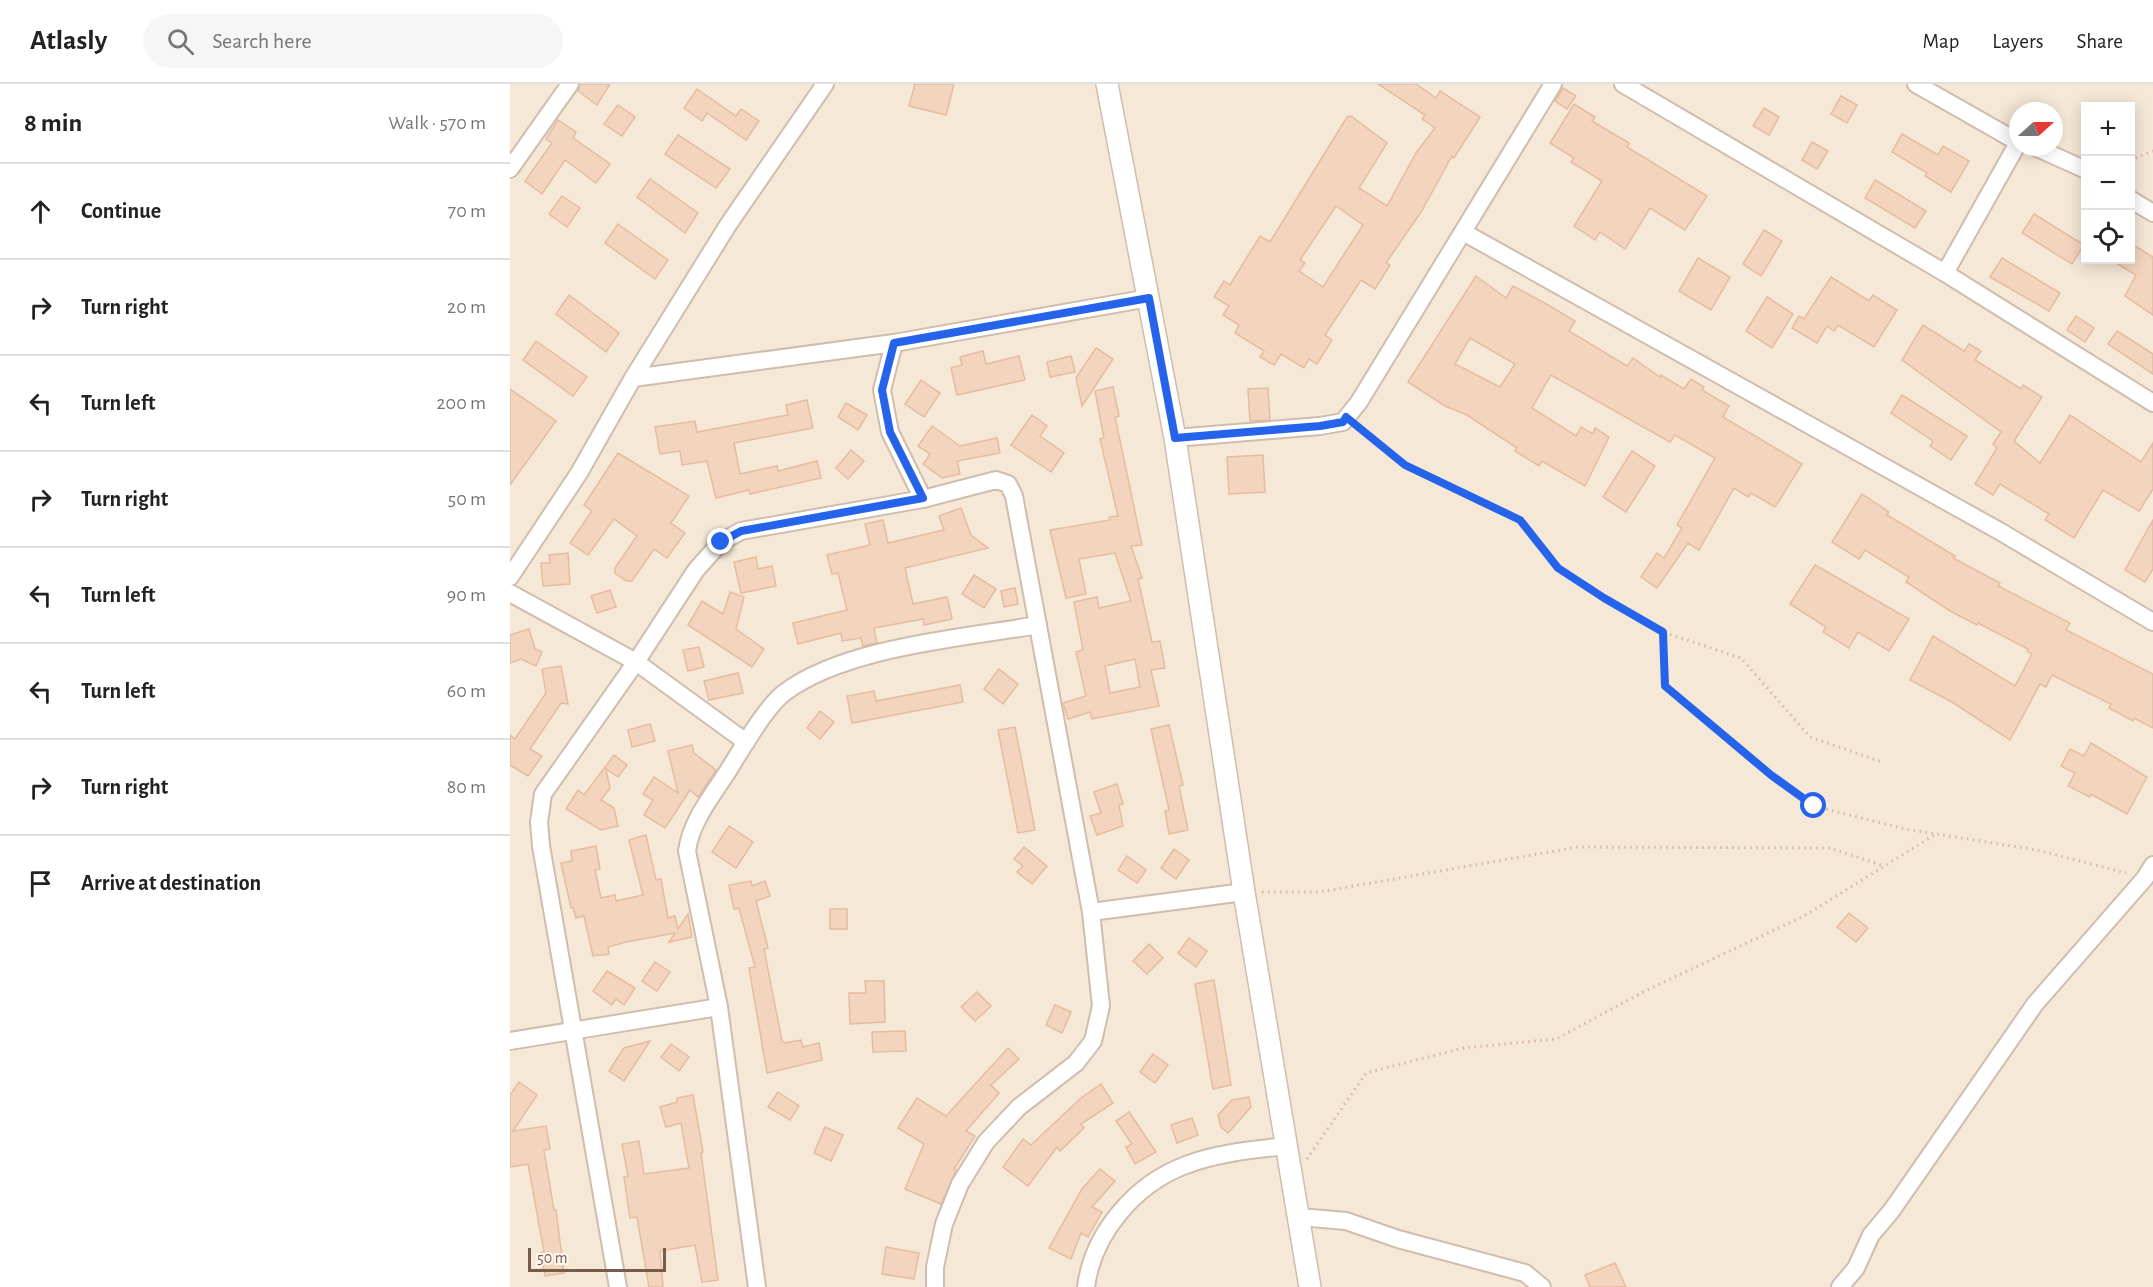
<!DOCTYPE html>
<html lang="en">
<head>
<meta charset="utf-8">
<style>
  :root { --surface:#fff; --page:#f6f6f6; --text:#222; --muted:#767676; --line:#e0e0e0 }
  body { margin:0; font-family:"Alegreya Sans",sans-serif; background:var(--page); color:var(--text) }
  .controls { position:absolute; right:18px; top:18px; display:grid; overflow:hidden; border-radius:0px; box-shadow:0 3px 15px #0003 }
  .controls button { width:54px; height:54px; display:grid; place-items:center; padding:0; border:0; border-bottom:2px solid var(--line); background:var(--surface); color:var(--text); font:30px sans-serif }
  .compass { position:absolute; left:1499px; top:18px; width:54px; height:54px; border-radius:50%; background:var(--surface); box-shadow:0 3px 15px #0003; rotate:69deg }
  .scale { position:absolute; left:18px; bottom:15px; width:138px; box-sizing:border-box; padding-left:6px; border:3px solid #785c4b; border-top:0; font-size:16px; line-height:21px; white-space:nowrap; color:#785c4b; -webkit-text-stroke:4px #fff9ef; paint-order:stroke }
  .stop { position:absolute; width:18px; height:18px; margin:-14px; border:4px solid #2563eb; border-radius:50%; background:#fff }
  .stop.end { background:#2563eb; border-color:#fff; box-shadow:0 2px 6px #0008 }
  .list { margin:0; padding:0; list-style:none }
  h2 { display:flex; justify-content:space-between; align-items:center; height:78px; margin:0; padding:0 24px; font-size:26px }
  h2 small { font-size:20px; font-weight:400; color:var(--muted) }
  .list li { display:grid; grid-template-columns:39px 1fr auto; gap:18px; align-items:center; box-sizing:border-box; height:96px; padding:0 24px; border-top:2px solid var(--line) }
  .list b { display:block; font-size:22px; white-space:nowrap }
  .list em { font-size:20px; font-style:normal; color:var(--muted) }
  .icon { flex:none; width:33px; height:33px; fill:none; stroke:currentColor; stroke-width:2; stroke-linecap:round; stroke-linejoin:round }
  .map { position:relative; flex:none; width:1643px; height:1203px; overflow:hidden }
  header { display:flex; align-items:center; gap:36px; box-sizing:border-box; height:84px; padding:0 30px; background:var(--surface); border-bottom:2px solid var(--line) }
  header strong { font-size:28px }
  nav { display:flex; gap:33px; margin-inline-start:auto; font-size:21px }
  .search { width:420px; height:54px; background:var(--page); display:flex; align-items:center; gap:15px; box-sizing:border-box; padding:0 21px; border-radius:33px; color:var(--muted); font-size:22px }
  main { display:flex }
  aside { flex:1; background:var(--surface) }
  .map>svg:first-child { display:block }
</style>
</head>
<body>
<header>
<strong>Atlasly</strong>
<div class="search"><svg class="icon" aria-label="search" viewBox="0 0 24 24"><circle cx="10" cy="10" r="6"/><path d="M15 15l6 6"/></svg>Search here</div>
<nav><a>Map</a><a>Layers</a><a>Share</a></nav>
</header>
<main>
<aside>
<h2>8 min<small>Walk · 570 m</small></h2>
<ul class="list">
<li><svg class="icon" aria-label="ahead" viewBox="0 0 24 24"><path d="M12 20V5M6 11l6-6 6 6"/></svg><div><b>Continue</b></div><em>70 m</em></li>
<li><svg class="icon" aria-label="right" viewBox="0 0 24 24"><path d="M7 20v-9h11M14 6l5 5-5 5"/></svg><div><b>Turn right</b></div><em>20 m</em></li>
<li><svg class="icon" aria-label="left" viewBox="0 0 24 24"><path d="M17 20v-9H6M10 6l-5 5 5 5"/></svg><div><b>Turn left</b></div><em>200 m</em></li>
<li><svg class="icon" aria-label="right" viewBox="0 0 24 24"><path d="M7 20v-9h11M14 6l5 5-5 5"/></svg><div><b>Turn right</b></div><em>50 m</em></li>
<li><svg class="icon" aria-label="left" viewBox="0 0 24 24"><path d="M17 20v-9H6M10 6l-5 5 5 5"/></svg><div><b>Turn left</b></div><em>90 m</em></li>
<li><svg class="icon" aria-label="left" viewBox="0 0 24 24"><path d="M17 20v-9H6M10 6l-5 5 5 5"/></svg><div><b>Turn left</b></div><em>60 m</em></li>
<li><svg class="icon" aria-label="right" viewBox="0 0 24 24"><path d="M7 20v-9h11M14 6l5 5-5 5"/></svg><div><b>Turn right</b></div><em>80 m</em></li>
<li><svg class="icon" aria-label="arrive" viewBox="0 0 24 24"><path d="M6 21V4h12l-3 4 3 4H6"/></svg><div><b>Arrive at destination</b></div></li>
</ul>
</aside>
<div class="map">
<svg width="1643" height="1203" viewBox="0 0 1643 1203">
  <rect width="100%" height="100%" fill="#fdf5e8"/>
  <!-- residential -->
  <path fill="#f5e8d6" fill-rule="evenodd" d="M 0,0 L 1643,0 L 1643,1203 L 0,1203 ZM 1576,22 L 1620,22 L 1620,176 L 1576,176 ZM 1508,27 L 1544,27 L 1544,63 L 1508,63 Z"/>
  <!-- building -->
  <g fill="#f3d5bf" stroke="#e6bc9f" stroke-width="1.5" fill-rule="evenodd">
    <polygon points="70,0 100,0 87,21 68,7"/>
    <polygon points="405,0 444,0 436,31 399,22"/>
    <path d="M 868,0 L 906,0 L 926,14 L 930,7 L 970,33 L 944,74 L 942,72 L 911,128 L 876,179 L 880,181 L 865,205 L 851,196 L 815,251 L 822,256 L 807,280 L 799,275 L 794,284 L 771,270 L 764,281 L 750,273 L 754,267 L 725,249 L 729,241 L 713,231 L 719,222 L 704,213 L 714,197 L 720,201 L 750,152 L 760,158 L 837,33 L 841,32 L 877,59 L 849,104 L 877,122 L 906,69 L 925,44 L 912,35 L 915,31 ZM 826,122 L 853,141 L 813,203 L 789,187 L 795,179 L 790,176 Z"/>
    <polygon points="1053,4 1066,12 1057,25 1045,17"/>
    <polygon points="187,5 226,32 231,25 249,37 236,56 197,29 192,37 174,24"/>
    <polygon points="1331,12 1347,21 1337,39 1321,30"/>
    <polygon points="1064,20 1085,33 1082,37 1119,59 1117,63 1197,112 1175,146 1140,124 1115,165 1090,148 1085,156 1064,142 1092,97 1061,78 1064,74 1040,59"/>
    <polygon points="108,21 125,33 112,52 94,40"/>
    <polygon points="1254,24 1269,33 1259,51 1243,42"/>
    <polygon points="48,36 66,48 63,54 100,80 86,99 55,76 32,110 15,97 42,59 36,55"/>
    <polygon points="1392,50 1428,71 1433,62 1459,77 1441,108 1415,92 1417,89 1382,68"/>
    <polygon points="168,51 220,85 206,104 155,70"/>
    <polygon points="1302,58 1318,67 1307,85 1292,76"/>
    <polygon points="140,95 188,129 175,149 127,113"/>
    <polygon points="1365,96 1416,127 1405,144 1355,114"/>
    <polygon points="52,112 70,124 57,143 39,130"/>
    <polygon points="1524,130 1574,161 1562,180 1512,149"/>
    <polygon points="108,140 158,176 145,195 95,159"/>
    <polygon points="1254,146 1272,157 1251,192 1233,180"/>
    <polygon points="1620,159 1643,173 1643,231 1615,212 1626,191 1601,176 1620,176"/>
    <polygon points="1188,174 1220,193 1201,226 1169,207"/>
    <polygon points="1492,174 1550,209 1539,227 1480,193"/>
    <path d="M 966,192 L 996,214 L 1003,202 L 1038,221 L 1065,237 L 1059,247 L 1117,282 L 1123,274 L 1150,293 L 1151,291 L 1174,305 L 1181,295 L 1194,303 L 1192,306 L 1219,322 L 1213,333 L 1292,380 L 1265,423 L 1241,409 L 1238,413 L 1224,404 L 1189,466 L 1178,459 L 1147,504 L 1131,493 L 1147,469 L 1154,474 L 1172,444 L 1167,441 L 1205,374 L 1165,351 L 1160,358 L 1041,291 L 1022,324 L 1066,352 L 1071,343 L 1083,350 L 1085,344 L 1099,353 L 1075,402 L 1032,377 L 1029,382 L 1005,367 L 1007,364 L 957,331 L 935,322 L 898,298 ZM 960,254 L 1005,280 L 990,303 L 945,280 Z"/>
    <polygon points="1321,193 1359,217 1363,211 1387,226 1364,263 1328,241 1324,247 1317,242 1307,259 1282,244 1289,232 1294,235"/>
    <polygon points="59,211 109,249 96,268 46,230"/>
    <polygon points="1257,213 1283,230 1262,264 1236,247"/>
    <polygon points="1566,232 1584,244 1575,258 1557,246"/>
    <polygon points="1413,241 1454,267 1459,260 1471,267 1465,276 1511,305 1513,301 1532,313 1504,357 1530,379 1560,331 1631,378 1643,359 1643,405 1629,427 1593,406 1564,454 1535,436 1539,430 1490,400 1483,411 1465,400 1487,364 1483,360 1491,348 1392,276"/>
    <polygon points="1607,247 1643,270 1643,290 1598,260"/>
    <polygon points="26,257 77,293 63,312 13,276"/>
    <polygon points="586,264 603,275 572,322 566,294"/>
    <polygon points="473,267 476,280 509,272 515,296 447,311 441,284 452,281 450,273"/>
    <polygon points="561,272 565,288 540,293 537,278"/>
    <polygon points="411,296 430,309 414,333 395,320"/>
    <path d="M 603,303 L 609,332 L 605,333 L 632,461 L 621,462 L 632,494 L 628,495 L 642,558 L 650,557 L 655,584 L 641,586 L 649,622 L 582,635 L 580,628 L 558,635 L 553,619 L 576,612 L 566,568 L 573,566 L 564,518 L 587,513 L 589,524 L 621,517 L 605,469 L 569,475 L 576,510 L 556,514 L 540,446 L 600,436 L 599,433 L 608,432 L 590,355 L 594,354 L 585,307 ZM 625,575 L 630,603 L 600,609 L 595,582 Z"/>
    <polygon points="758,304 760,336 740,337 738,305"/>
    <polygon points="0,305 46,337 0,401"/>
    <polygon points="1392,311 1457,352 1441,376 1420,362 1423,357 1381,329"/>
    <polygon points="297,316 303,344 224,359 230,390 267,382 268,387 307,377 311,394 240,410 239,406 206,414 197,377 172,381 170,367 150,370 145,343 185,337 187,348 278,331 276,321"/>
    <polygon points="336,319 357,331 348,346 328,333"/>
    <polygon points="522,331 537,342 530,352 554,369 541,388 501,361"/>
    <polygon points="422,342 450,362 487,354 490,369 447,377 450,390 432,394 413,380 420,370 408,362"/>
    <polygon points="341,366 354,377 338,395 326,384"/>
    <polygon points="1122,367 1145,382 1116,428 1093,413"/>
    <polygon points="108,369 179,412 161,439 175,449 157,474 144,465 122,497 116,497 105,489 105,484 127,452 104,435 78,471 60,459 82,427 74,421"/>
    <polygon points="753,371 755,408 719,410 717,373"/>
    <polygon points="1352,410 1379,428 1377,431 1445,472 1443,474 1490,499 1488,502 1560,539 1556,546 1643,590 1643,644 1624,634 1623,637 1599,624 1601,620 1542,591 1536,603 1530,600 1500,656 1442,618 1400,596 1423,552 1505,602 1522,570 1517,567 1518,565 1468,539 1467,541 1440,527 1396,498 1399,493 1355,466 1349,475 1322,458"/>
    <polygon points="451,424 461,451 478,464 395,484 403,520 437,513 442,535 414,541 413,535 364,544 367,559 353,562 351,554 332,557 331,549 288,560 283,539 337,526 328,489 322,490 317,471 360,461 355,440 373,436 378,459 434,446 429,432"/>
    <polygon points="1643,436 1643,485 1635,498 1615,486"/>
    <polygon points="58,469 60,500 33,502 31,479 40,479 39,471"/>
    <polygon points="246,473 248,485 262,482 266,502 231,509 224,478"/>
    <polygon points="1305,481 1399,535 1379,567 1348,548 1339,564 1313,548 1316,543 1280,520"/>
    <polygon points="464,491 486,505 474,524 452,510"/>
    <polygon points="505,504 508,520 494,523 491,507"/>
    <polygon points="100,506 106,523 87,529 81,512"/>
    <polygon points="220,508 234,513 226,545 254,565 242,583 178,541 192,517 213,530"/>
    <polygon points="19,545 25,565 32,568 26,582 11,575 0,579 0,551"/>
    <polygon points="189,563 194,583 178,587 173,566"/>
    <polygon points="51,582 58,620 51,619 20,665 32,672 18,692 0,681 0,651 5,655 36,609 32,585"/>
    <polygon points="489,585 508,600 493,620 474,605"/>
    <polygon points="228,589 233,609 199,616 194,597"/>
    <polygon points="450,601 453,618 342,639 337,612 364,607 366,617"/>
    <polygon points="310,627 324,638 310,655 297,644"/>
    <polygon points="140,640 145,657 122,663 118,646"/>
    <polygon points="659,641 673,701 669,702 678,746 659,750 655,727 659,726 641,645"/>
    <polygon points="505,643 525,746 508,749 488,646"/>
    <polygon points="1581,659 1637,693 1617,730 1581,710 1580,713 1558,702 1565,689 1551,682 1560,665 1574,672"/>
    <polygon points="182,661 184,669 206,686 188,713 180,706 155,744 134,731 143,716 133,710 144,693 168,709 158,667"/>
    <polygon points="104,671 117,681 108,693 96,685 100,704 91,716 104,724 108,742 91,746 56,725 68,706 74,711"/>
    <polygon points="607,700 613,720 609,721 613,742 587,751 580,732 591,729 584,708"/>
    <polygon points="219,742 243,758 226,784 202,768"/>
    <polygon points="136,751 146,796 151,795 158,834 165,832 168,845 178,830 182,853 159,858 165,849 116,858 98,863 99,870 83,872 74,832 66,834 63,823 61,824 51,779 62,777 61,767 86,762 90,785 85,786 91,814 105,811 106,817 133,811 119,756"/>
    <polygon points="514,763 537,782 522,800 507,788 513,782 504,775"/>
    <polygon points="664,765 679,776 666,795 651,784"/>
    <polygon points="617,772 636,786 627,799 608,786"/>
    <polygon points="241,797 242,802 255,797 260,812 246,817 258,864 254,865 272,957 275,959 291,956 293,963 309,959 312,976 257,989 239,884 245,883 229,824 224,825 219,801"/>
    <rect x="320" y="825" width="17" height="20"/>
    <polygon points="1339,829 1358,844 1346,858 1327,843"/>
    <polygon points="679,854 697,867 686,883 668,869"/>
    <polygon points="639,860 653,874 637,890 623,877"/>
    <polygon points="145,878 160,888 147,907 132,897"/>
    <polygon points="97,887 125,904 114,921 106,915 102,921 83,907"/>
    <polygon points="704,896 721,1001 703,1005 685,900"/>
    <polygon points="355,897 374,897 375,938 340,940 339,909 356,909"/>
    <polygon points="467,908 481,922 465,937 451,923"/>
    <polygon points="545,921 561,928 552,949 536,941"/>
    <polygon points="395,947 396,967 363,968 362,948"/>
    <polygon points="140,957 114,997 99,987 114,964"/>
    <polygon points="161,960 179,973 169,987 151,973"/>
    <polygon points="498,964 509,975 481,1001 489,1009 456,1047 465,1052 444,1085 446,1086 431,1120 395,1105 414,1060 388,1044 407,1014 436,1032"/>
    <polygon points="643,970 658,981 645,999 630,988"/>
    <polygon points="9,998 27,1011 3,1047 36,1042 40,1065 34,1066 44,1126 46,1126 54,1189 35,1192 31,1169 34,1168 18,1080 0,1083 0,1011"/>
    <polygon points="591,1000 603,1019 571,1040 574,1044 550,1067 547,1063 518,1102 493,1083 513,1055 521,1061 571,1014"/>
    <polygon points="268,1008 289,1022 280,1036 258,1023"/>
    <polygon points="183,1011 193,1068 191,1069 208,1196 192,1198 185,1161 150,1167 153,1203 139,1203 127,1133 120,1134 114,1093 118,1092 112,1060 129,1057 134,1090 179,1084 171,1039 156,1043 150,1023 167,1018 167,1014"/>
    <polygon points="739,1013 741,1023 718,1049 711,1043 708,1031 722,1016"/>
    <polygon points="619,1028 646,1068 625,1080 616,1063 622,1060 606,1037"/>
    <polygon points="682,1034 688,1051 667,1059 661,1041"/>
    <polygon points="315,1043 333,1051 321,1077 304,1069"/>
    <polygon points="590,1085 605,1097 582,1123 592,1128 578,1153 571,1149 561,1175 539,1164 572,1105"/>
    <polygon points="376,1163 409,1169 404,1195 372,1190"/>
    <polygon points="1105,1179 1116,1203 1080,1203 1075,1191"/>
  </g>
  <g fill="none" stroke-linecap="round" stroke-linejoin="round">
    <defs>
      <g id="minor">
        <polyline points="1113,0 1435,189 1643,319"/>
        <polyline points="1406,0 1508,58"/>
        <polyline points="1525,63 1576,86"/>
        <polyline points="0,85 60,0"/>
        <polyline points="1620,115 1643,129"/>
        <polyline points="953,148 1491,448 1643,538"/>
        <polyline points="1435,189 1508,59"/>
        <polyline points="384,259 372,306 380,348 413,415"/>
        <polyline points="123,294 218,141 315,0"/>
        <polyline points="665,354 810,342 833,338 849,318 1043,0"/>
        <polyline points="0,493 69,389 123,294 384,259 639,214"/>
        <polyline points="0,509 126,578 236,658"/>
        <polyline points="581,828 734,808"/>
        <polyline points="0,957 209,923"/>
        <polyline points="789,1133 836,1137 888,1155 1015,1189 1032,1203"/>
        <polyline points="108,1203 31,762 29,738 33,710 126,578 186,486 211,458 231,447 413,415 486,396 498,400 504,412 581,828 591,922 583,957 566,979 509,1023 476,1058 450,1100 434,1140 425,1183 425,1203"/>
        <path d="M 247,1203 L 209,923 L 177,767 C 181,737 202,712 218,687 C 231,666 255,624 274,609 C 334,563 453,554 528,541"/>
        <path d="M 576,1203 C 583,1149 625,1100 676,1081 C 706,1069 742,1066 775,1062"/>
        <polyline points="1330,1203 1346,1184 1361,1151 1382,1126 1525,920 1635,794 1643,781"/>
      </g>
      <polyline id="tertiary" points="597,0 665,354 734,808 800,1203"/>
    </defs>
    <!-- minor casing -->
    <use href="#minor" stroke="#cfbdad" stroke-width="20"/>
    <!-- tertiary casing -->
    <use href="#tertiary" stroke="#cfbdad" stroke-width="24"/>
    <!-- path -->
    <g stroke="#d8b8a2" stroke-width="3" stroke-dasharray="1.5 4.5" stroke-linecap="butt">
      <polyline points="1620,76 1643,67"/>
      <polyline points="849,344 895,381 1009,436 1048,484 1094,515 1153,548 1231,574 1300,653 1372,678"/>
      <polyline points="1153,548 1155,602 1261,691 1304,722 1395,745 1527,766 1616,789"/>
      <polyline points="752,808 809,808 1068,763 1320,764 1374,782"/>
      <polyline points="797,1075 856,989 953,964 1046,955 1137,906 1294,832 1426,750"/>
    </g>
    <!-- minor -->
    <use href="#minor" stroke="#fff" stroke-width="16"/>
    <!-- tertiary -->
    <use href="#tertiary" stroke="#fff" stroke-width="21"/>
  </g>
  <g fill="none" stroke-linecap="round" stroke-linejoin="round">
    <!-- route -->
    <polyline stroke="#2563eb" stroke-width="8" points="211,458 231,447 413,414 380,348 372,306 384,259 639,214 665,354 810,342 833,338 836,333 895,381 1010,436 1048,484 1094,514 1153,548 1155,602 1261,691 1304,722"/>
  </g>
</svg>
<div class="controls">
<button>+</button>
<button>−</button>
<button><svg class="icon" aria-label="locate" viewBox="0 0 24 24"><circle cx="12" cy="12" r="6"/><path d="M12 2v4M12 18v4M2 12h4M18 12h4"/></svg></button>
</div>
<svg class="compass" viewBox="-18 -18 36 36"><path d="M0-13l5 13h-10z" fill="#e53935"/><path d="M0 13l5-13h-10z" fill="#767676"/></svg>
<div class="scale">50 m</div>
<div class="stop" style="left:1304px;top:722px"></div>
<div class="stop end" style="left:211px;top:458px"></div>
</div>
</main>
</body>
</html>
